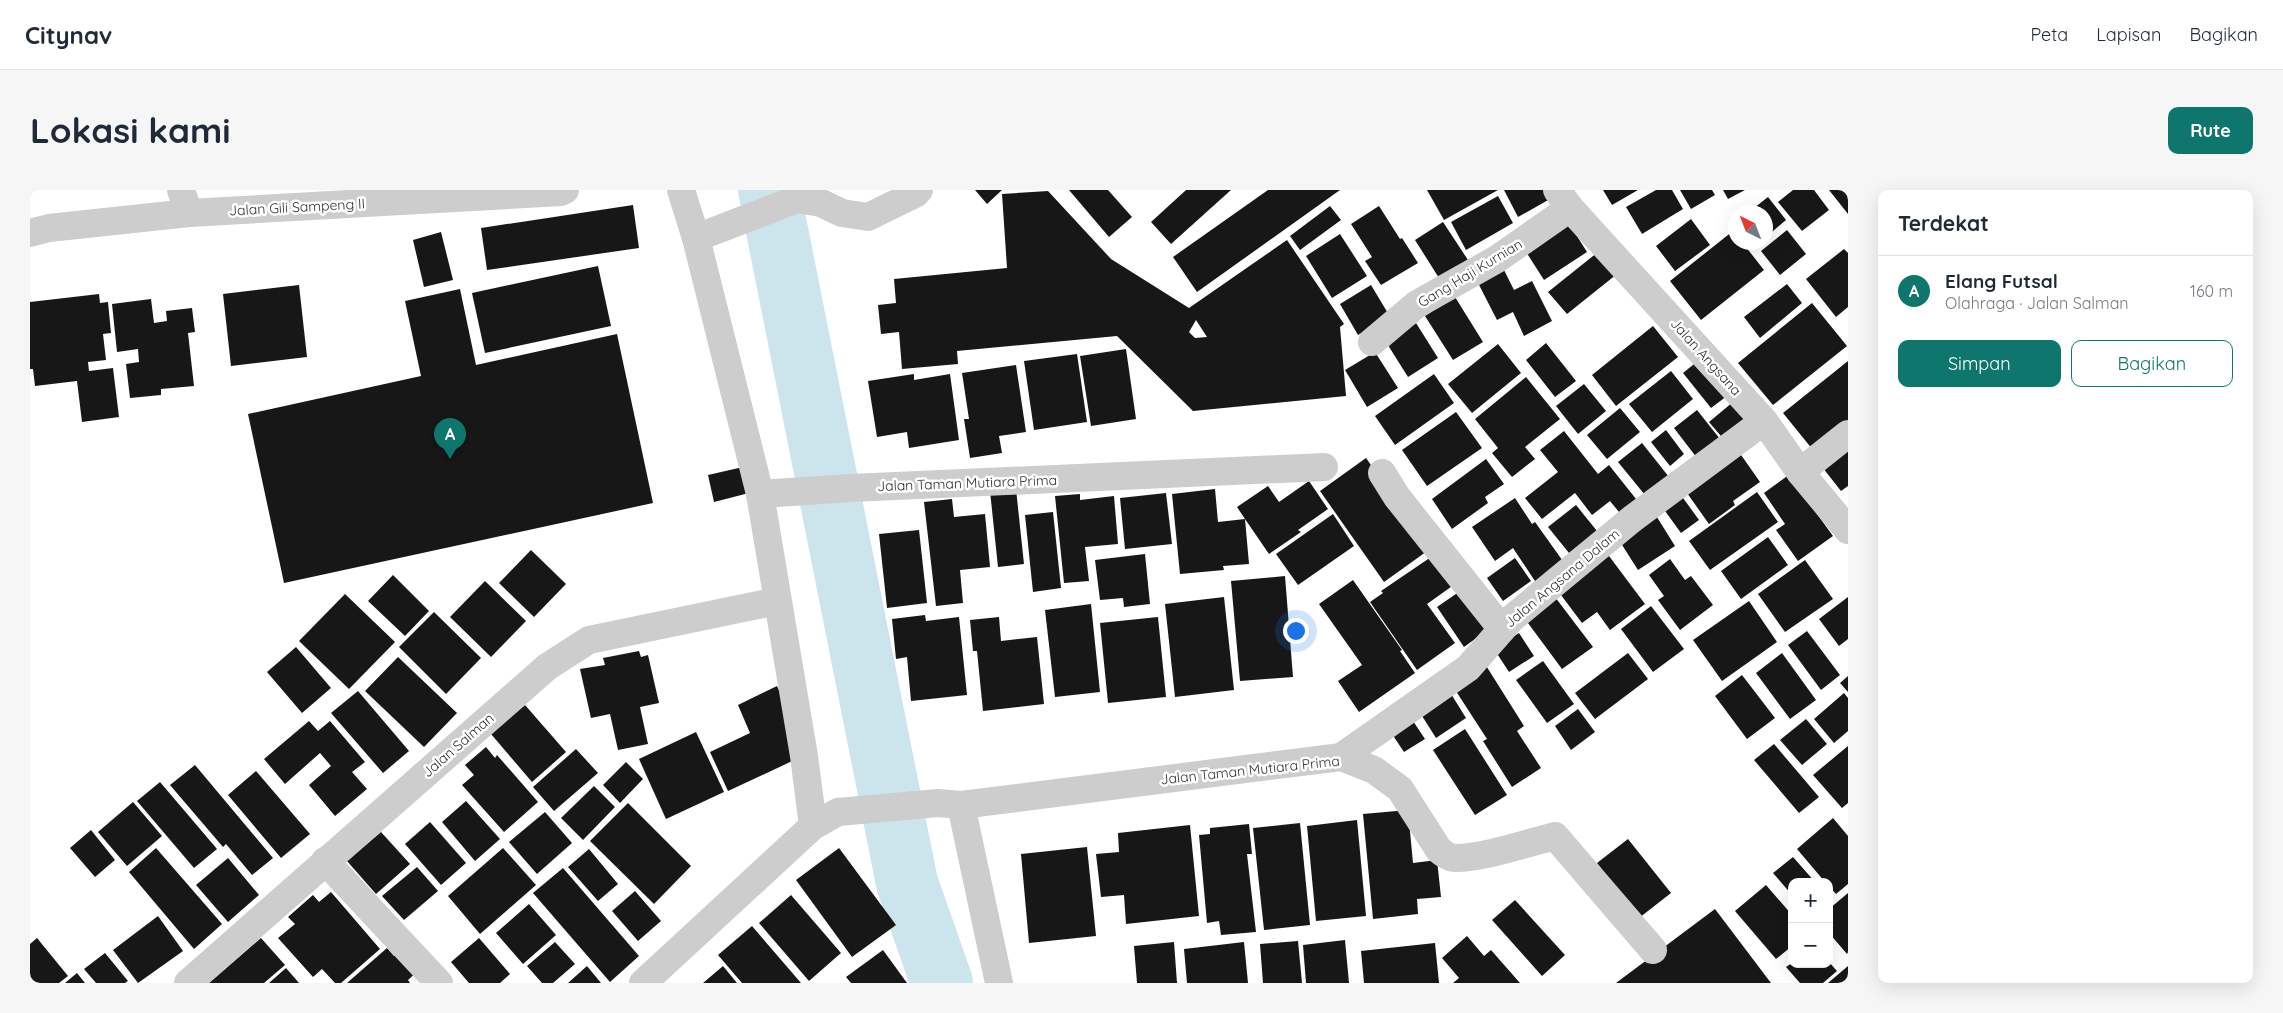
<!DOCTYPE html>
<html lang="id">
<head>
<meta charset="utf-8">
<style>
  :root { --surface:#fff; --page:#f6f6f7; --text:#1f2937; --muted:#747a83; --line:#e0e1e3; --accent:#0f766e }
  body { margin:0; font-family:Quicksand,sans-serif; background:var(--page); color:var(--text) }
  .controls { position:absolute; right:15px; bottom:15px; display:grid; overflow:hidden; border-radius:10px; box-shadow:0 5px 20px #0002 }
  .controls button { width:45px; height:45px; display:grid; place-items:center; padding:0; border:0; border-bottom:1px solid var(--line); background:var(--surface); color:var(--text); font:25px sans-serif }
  .compass { position:absolute; left:1698px; top:15px; width:45px; height:45px; border-radius:50%; background:var(--surface); box-shadow:0 5px 20px #0002; rotate:318deg }
  .you { position:absolute; left:1265px; top:440px; width:18px; height:18px; margin:-12px; border:4px solid #fff; border-radius:50%; background:#1a73e8; box-shadow:0 0 0 8px #1a73e833 }
  .badge { display:grid; place-items:center; width:32px; height:32px; border-radius:50%; background:var(--accent); color:#fff; font-size:16px; font-weight:700 }
  .pin { position:absolute; translate:-50% -41px; filter:drop-shadow(0 1px 2px #0008) }
  .pin::after { content:''; position:absolute; top:26px; width:18px; height:15px; background:inherit; clip-path:polygon(0 0,100% 0,50% 100%) }
  .list { margin:0; padding:0; list-style:none }
  h2 { display:flex; justify-content:space-between; align-items:center; height:65px; margin:0; padding:0 20px; font-size:21px }
  h2 small { font-size:16px; font-weight:400; color:var(--muted) }
  .list li { display:grid; grid-template-columns:32px 1fr auto; gap:15px; align-items:center; box-sizing:border-box; height:70px; padding:0 20px; border-top:1px solid var(--line) }
  .list b { display:block; font-size:19px; white-space:nowrap }
  .list p { margin:0; font-size:16px; white-space:nowrap; color:var(--muted) }
  .list em { font-size:16px; font-style:normal; color:var(--muted) }
  .actions { display:flex; gap:10px; padding:15px 20px }
  .actions a { flex:1; padding:11px 0; border:1px solid var(--accent); border-radius:10px; text-align:center; font-size:18px; color:var(--accent) }
  .actions .main { background:var(--accent); color:#fff }
  .map { position:relative; flex:none; width:1818px; height:793px; overflow:hidden; border-radius:10px }
  header { display:flex; align-items:center; gap:30px; box-sizing:border-box; height:70px; padding:0 25px; background:var(--surface); border-bottom:1px solid var(--line) }
  header strong { font-size:24px }
  nav { display:flex; gap:28px; margin-inline-start:auto; font-size:18px }
  .intro { display:flex; align-items:center; justify-content:space-between; box-sizing:border-box; height:120px; padding:0 30px }
  h1 { margin:0; font-size:35px }
  .button { padding:12px 22px; border-radius:10px; background:var(--accent); color:#fff; font-size:18px; font-weight:700 }
  main { display:flex; gap:30px; padding:0 30px }
  aside { flex:1; background:var(--surface); border-radius:10px; box-shadow:0 5px 20px #0002 }
  .map>svg:first-child { display:block }
</style>
</head>
<body>
<header>
<strong>Citynav</strong>
<nav><a>Peta</a><a>Lapisan</a><a>Bagikan</a></nav>
</header>
<div class="intro"><h1>Lokasi kami</h1><a class="button">Rute</a></div>
<main>
<div class="map">
<svg width="1818" height="793" viewBox="0 0 1818 793">
  <rect width="100%" height="100%" fill="#fff"/>
  <g fill="none" stroke-linecap="round" stroke-linejoin="round">
    <!-- river -->
    <polyline stroke="#cce4eb" stroke-width="62" points="739,0 877,693 912,793"/>
  </g>
  <!-- building -->
  <g fill="#171717" fill-rule="evenodd">
    <polygon points="945,0 972,0 957,14"/>
    <polygon points="1039,0 1078,0 1102,27 1079,47"/>
    <polygon points="1156,0 1201,0 1141,54 1121,32"/>
    <polygon points="1238,0 1310,0 1167,102 1143,67"/>
    <polygon points="1397,0 1468,0 1414,30"/>
    <polygon points="1474,0 1515,0 1520,9 1488,27"/>
    <polygon points="1573,0 1608,0 1582,15"/>
    <polygon points="1626,0 1642,0 1653,19 1612,44 1596,17"/>
    <polygon points="1650,0 1682,0 1685,5 1661,19"/>
    <polygon points="1693,0 1715,0 1698,9"/>
    <polygon points="1763,0 1784,0 1799,20 1772,41 1748,12"/>
    <polygon points="1799,0 1818,0 1818,24"/>
    <path d="M 1018,1 L 1081,69 L 1159,118 L 1257,50 L 1314,134 L 1310,137 L 1316,206 L 1163,221 L 1087,146 L 927,161 L 928,174 L 872,179 L 869,142 L 851,144 L 848,115 L 866,113 L 864,89 L 977,78 L 972,4 ZM 1166,130 L 1177,147 L 1165,148 L 1159,142 Z"/>
    <polygon points="1468,6 1483,33 1436,60 1421,32"/>
    <polygon points="1738,7 1756,30 1736,47 1736,22 1719,22"/>
    <polygon points="603,15 609,58 457,80 451,38"/>
    <polygon points="1300,16 1311,30 1270,60 1260,46"/>
    <polygon points="1349,16 1370,49 1372,48 1388,73 1351,95 1335,71 1342,67 1321,34"/>
    <polygon points="1535,27 1557,62 1514,90 1491,54"/>
    <polygon points="1661,29 1680,55 1645,81 1626,56"/>
    <polygon points="1413,32 1438,70 1409,88 1385,50"/>
    <polygon points="1757,40 1776,64 1750,85 1731,61"/>
    <polygon points="1703,41 1706,44 1706,52 1712,52 1734,80 1671,130 1640,91"/>
    <polygon points="411,42 423,90 394,97 383,50"/>
    <polygon points="1310,44 1337,86 1302,108 1276,66"/>
    <polygon points="1814,59 1818,63 1818,117 1806,127 1776,89"/>
    <polygon points="1568,62 1587,84 1537,124 1518,102"/>
    <polygon points="568,76 581,136 455,163 442,103"/>
    <polygon points="1472,76 1484,100 1502,91 1522,131 1494,146 1483,122 1467,130 1446,89"/>
    <polygon points="1757,94 1772,113 1730,148 1714,127"/>
    <polygon points="269,95 277,167 201,176 193,104"/>
    <polygon points="1341,95 1359,125 1328,145 1310,114"/>
    <polygon points="430,99 446,175 587,144 623,313 254,393 218,224 391,186 375,111"/>
    <polygon points="69,104 70,113 78,112 81,143 73,144 76,170 58,172 59,181 83,178 89,227 52,232 47,191 5,196 3,179 0,179 0,112"/>
    <polygon points="1425,107 1453,152 1423,170 1395,126"/>
    <polygon points="121,109 124,133 137,131 136,121 162,118 165,142 158,143 164,196 131,199 131,205 100,208 96,174 109,172 108,159 87,162 82,114"/>
    <polygon points="1782,113 1817,156 1743,215 1708,173"/>
    <polygon points="1386,133 1408,168 1378,187 1356,152"/>
    <polygon points="1623,136 1648,167 1586,216 1562,185"/>
    <polygon points="1516,153 1546,191 1525,207 1496,170"/>
    <polygon points="1468,154 1491,183 1442,223 1418,194"/>
    <polygon points="1096,159 1106,229 1061,236 1050,166"/>
    <polygon points="1345,162 1368,198 1337,217 1315,180"/>
    <polygon points="1047,164 1057,232 1004,240 994,171"/>
    <polygon points="1669,170 1697,206 1681,218 1653,183"/>
    <polygon points="1818,171 1818,231 1783,260 1753,223"/>
    <polygon points="986,175 996,242 969,246 972,263 940,268 934,229 939,229 932,183"/>
    <polygon points="1641,181 1663,209 1622,242 1599,214"/>
    <polygon points="884,184 884,190 920,184 929,250 879,258 877,242 847,247 838,191"/>
    <polygon points="1404,184 1424,213 1365,255 1345,226"/>
    <polygon points="1496,187 1530,229 1495,257 1505,269 1482,287 1462,263 1468,258 1445,229"/>
    <polygon points="1554,194 1576,221 1548,244 1526,216"/>
    <polygon points="1703,212 1720,233 1696,252 1679,232"/>
    <polygon points="1590,218 1610,242 1577,269 1557,245"/>
    <polygon points="1667,220 1690,249 1667,268 1644,238"/>
    <polygon points="1426,222 1452,258 1397,296 1372,260"/>
    <polygon points="1636,240 1654,264 1640,276 1621,252"/>
    <polygon points="1534,241 1568,284 1579,275 1606,309 1589,322 1580,311 1562,325 1545,303 1512,329 1495,308 1528,282 1510,260"/>
    <polygon points="1818,250 1818,296 1811,301 1789,273"/>
    <polygon points="1612,253 1639,287 1615,305 1588,272"/>
    <polygon points="1709,262 1730,292 1703,311 1705,315 1679,334 1652,296"/>
    <polygon points="1336,268 1400,359 1354,392 1290,301"/>
    <polygon points="1456,269 1474,294 1455,307 1458,313 1422,339 1402,309"/>
    <polygon points="713,277 719,303 684,312 678,285"/>
    <polygon points="1767,279 1787,324 1803,346 1768,371 1746,340 1755,334 1734,303"/>
    <polygon points="1279,291 1298,319 1268,340 1271,342 1239,364 1215,329 1219,374 1193,376 1194,380 1150,384 1142,304 1185,299 1188,332 1215,329 1207,317 1238,296 1249,312"/>
    <polygon points="986,299 994,374 968,377 960,301"/>
    <polygon points="1648,301 1669,330 1651,343 1630,314"/>
    <polygon points="1727,302 1748,332 1680,380 1659,351"/>
    <polygon points="1136,303 1142,354 1095,359 1090,308"/>
    <polygon points="1050,304 1050,310 1084,306 1088,354 1055,357 1059,391 1034,393 1025,306"/>
    <polygon points="1485,308 1502,334 1505,332 1535,374 1507,394 1483,358 1465,371 1442,337"/>
    <polygon points="922,309 924,327 955,324 960,377 930,380 933,413 906,416 894,312"/>
    <polygon points="1546,315 1567,341 1539,363 1518,337"/>
    <polygon points="1023,322 1031,398 1003,402 995,325"/>
    <polygon points="1303,324 1324,356 1268,395 1246,364"/>
    <polygon points="1625,324 1645,356 1608,380 1587,347"/>
    <polygon points="889,340 897,413 857,418 849,344"/>
    <polygon points="1738,347 1758,375 1711,409 1691,381"/>
    <polygon points="501,360 536,394 504,427 469,393"/>
    <polygon points="1576,362 1615,414 1580,440 1567,422 1552,433 1528,401"/>
    <polygon points="1115,364 1120,414 1094,417 1093,408 1070,410 1065,370"/>
    <polygon points="1404,365 1425,394 1397,414 1425,453 1387,480 1340,412 1353,403 1351,401"/>
    <polygon points="1485,368 1501,391 1473,411 1457,388"/>
    <polygon points="1640,369 1655,390 1661,386 1683,415 1650,440 1628,410 1634,406 1619,385"/>
    <polygon points="1775,370 1803,409 1755,442 1728,404"/>
    <polygon points="363,385 399,421 375,446 338,411"/>
    <polygon points="1255,386 1263,487 1210,491 1201,391"/>
    <polygon points="1323,390 1372,460 1370,461 1385,483 1329,522 1308,491 1332,475 1289,414"/>
    <polygon points="455,391 496,431 461,467 420,427"/>
    <polygon points="1436,397 1463,436 1434,457 1407,417"/>
    <polygon points="315,404 365,452 319,499 269,451"/>
    <polygon points="1194,407 1204,500 1145,507 1135,414"/>
    <polygon points="1525,407 1563,457 1532,479 1495,429"/>
    <polygon points="1818,407 1818,449 1809,456 1789,429"/>
    <polygon points="1719,411 1747,452 1692,491 1663,450"/>
    <polygon points="1061,414 1070,502 1025,507 1015,420"/>
    <polygon points="1621,416 1654,459 1623,482 1591,439"/>
    <polygon points="404,422 451,468 416,504 369,457"/>
    <polygon points="895,425 896,431 929,427 937,505 881,511 877,467 866,469 862,429"/>
    <polygon points="969,427 971,451 1007,447 1014,514 953,521 947,461 943,461 940,430"/>
    <polygon points="1128,427 1136,507 1078,513 1070,433"/>
    <polygon points="1777,441 1810,485 1791,500 1758,455"/>
    <polygon points="1489,443 1504,466 1479,482 1464,459"/>
    <polygon points="266,457 301,498 272,523 237,482"/>
    <polygon points="609,461 611,467 618,465 629,513 610,517 618,554 588,560 580,524 561,528 550,479 575,475 573,468"/>
    <polygon points="1598,463 1618,489 1565,529 1545,503"/>
    <polygon points="1752,463 1786,510 1760,529 1726,483"/>
    <polygon points="368,467 427,523 394,557 335,501"/>
    <polygon points="1513,471 1544,514 1517,533 1486,490"/>
    <polygon points="1455,474 1494,536 1487,541 1511,578 1482,597 1453,551 1457,549 1422,495"/>
    <polygon points="1712,485 1745,528 1717,549 1685,506"/>
    <polygon points="1818,486 1818,502 1810,493"/>
    <polygon points="747,496 770,545 773,566 698,601 680,562 720,543 708,515"/>
    <polygon points="1418,499 1436,528 1406,548 1387,518"/>
    <polygon points="328,501 379,561 353,583 301,523"/>
    <polygon points="1814,503 1818,508 1818,541 1804,553 1784,529"/>
    <polygon points="495,515 536,562 502,592 461,544"/>
    <polygon points="1548,519 1565,542 1541,560 1525,536"/>
    <polygon points="1377,522 1395,549 1374,562 1356,535"/>
    <polygon points="1776,529 1797,554 1772,575 1750,550"/>
    <polygon points="279,531 288,541 300,531 335,572 322,582 337,599 305,626 279,595 301,576 290,563 255,594 234,569"/>
    <polygon points="1435,539 1477,605 1445,625 1403,560"/>
    <polygon points="666,542 694,602 636,629 609,569"/>
    <polygon points="1744,554 1789,607 1769,623 1724,570"/>
    <polygon points="1818,556 1818,613 1812,618 1783,585"/>
    <polygon points="456,557 465,568 467,565 508,612 474,642 432,595 444,585 435,575"/>
    <polygon points="546,559 568,583 524,621 503,597"/>
    <polygon points="596,572 613,589 590,613 573,595"/>
    <polygon points="165,575 243,668 222,685 196,654 193,657 140,595"/>
    <polygon points="226,581 280,644 251,668 198,605"/>
    <polygon points="130,592 187,659 164,678 107,611"/>
    <polygon points="564,596 585,617 553,650 531,628"/>
    <polygon points="436,611 470,649 445,671 412,632"/>
    <polygon points="103,612 132,646 97,676 68,642"/>
    <polygon points="598,613 661,676 624,714 560,651"/>
    <polygon points="1378,620 1383,673 1407,670 1411,707 1387,709 1388,724 1343,729 1333,624"/>
    <polygon points="515,622 542,653 507,684 479,652"/>
    <polygon points="1803,628 1818,646 1818,694 1806,704 1799,696 1799,692 1795,692 1767,659"/>
    <polygon points="1327,630 1336,726 1286,731 1277,636"/>
    <polygon points="400,632 436,673 411,695 375,654"/>
    <polygon points="1270,633 1280,735 1234,740 1223,638"/>
    <polygon points="1219,634 1222,664 1217,664 1226,742 1191,745 1189,731 1177,733 1169,645 1180,644 1180,638"/>
    <polygon points="1160,635 1169,726 1096,734 1094,705 1071,707 1066,664 1089,662 1088,643"/>
    <polygon points="61,640 85,670 65,687 40,658"/>
    <polygon points="351,642 380,674 346,704 317,671"/>
    <polygon points="1598,649 1641,703 1609,728 1567,673"/>
    <polygon points="1057,657 1066,746 999,753 991,664"/>
    <polygon points="126,658 192,734 164,759 99,682"/>
    <polygon points="473,658 506,695 450,744 418,706"/>
    <polygon points="809,658 866,735 822,767 766,690"/>
    <polygon points="559,659 588,694 568,711 538,677"/>
    <polygon points="1763,667 1785,692 1762,692 1762,705 1743,683"/>
    <polygon points="198,668 229,705 198,732 166,695"/>
    <polygon points="387,677 408,701 374,730 352,706"/>
    <polygon points="533,678 609,766 580,792 503,703"/>
    <polygon points="1736,695 1762,725 1762,756 1746,769 1705,721"/>
    <polygon points="605,701 631,731 608,751 582,721"/>
    <polygon points="301,702 350,759 311,793 305,793 292,779 283,787 248,748 265,734 258,727 283,705 289,712"/>
    <polygon points="1818,703 1818,762 1817,764 1799,743 1799,719"/>
    <polygon points="761,705 811,763 779,791 729,733"/>
    <polygon points="1485,710 1535,765 1512,786 1462,730"/>
    <polygon points="499,714 526,745 493,774 466,743"/>
    <polygon points="1685,719 1741,793 1586,793"/>
    <polygon points="128,726 153,761 108,793 83,760"/>
    <polygon points="722,736 771,793 712,793 688,765"/>
    <polygon points="1437,746 1454,766 1461,760 1490,793 1423,793 1429,788 1412,768"/>
    <polygon points="7,748 38,786 29,793 0,793 0,754"/>
    <polygon points="231,748 255,775 234,793 179,793"/>
    <polygon points="449,748 480,784 470,793 439,793 421,772"/>
    <polygon points="1315,750 1319,793 1276,793 1273,755"/>
    <polygon points="1268,751 1272,793 1233,793 1230,754"/>
    <polygon points="525,752 545,774 523,793 512,793 497,776"/>
    <polygon points="1144,752 1147,793 1107,793 1104,756"/>
    <polygon points="1214,752 1218,793 1157,793 1154,759"/>
    <polygon points="1405,753 1409,793 1334,793 1331,761"/>
    <polygon points="357,758 364,766 373,759 390,779 378,790 380,793 317,793"/>
    <polygon points="853,760 877,793 821,793 816,787"/>
    <polygon points="75,763 98,791 95,793 66,793 54,779"/>
    <polygon points="1799,772 1807,781 1793,793 1770,793 1756,777 1762,773 1799,774"/>
    <polygon points="557,776 571,793 538,793"/>
    <polygon points="693,776 707,793 673,793"/>
    <polygon points="1818,776 1818,793 1798,793"/>
    <polygon points="256,778 269,793 239,793"/>
    <polygon points="47,783 55,793 35,793"/>
  </g>
  <g fill="none" stroke-linecap="round" stroke-linejoin="round">
    <!-- minor -->
    <g stroke="#cdcdcd" stroke-width="28">
      <polyline points="151,0 159,23"/>
      <polyline points="651,0 666,48 730,304 774,566 783,636"/>
      <polyline points="1527,0 1540,18 1734,231 1770,282 1818,340"/>
      <polyline points="0,43 19,38 159,23 531,2 535,0"/>
      <polyline points="666,48 767,9 791,13 812,23 838,27 885,4 889,0"/>
      <polyline points="1342,152 1387,114 1467,69 1540,18"/>
      <polyline points="1770,282 1818,244"/>
      <polyline points="1352,283 1367,307 1472,439"/>
      <polyline points="730,304 821,298 1294,277"/>
      <polyline points="1311,567 1438,478 1481,429 1602,329 1734,231"/>
      <polyline points="931,615 969,793"/>
      <polyline points="295,671 409,793"/>
      <polyline points="158,793 517,477 559,450 747,411"/>
      <path d="M 613,793 L 783,636 L 808,622 L 908,613 L 931,615 L 1311,567 L 1344,580 L 1370,599 L 1409,660 C 1414,664 1419,668 1426,668 C 1452,668 1498,653 1525,646 L 1623,760"/>
    </g>
  </g>
  <g text-anchor="middle" dominant-baseline="central" stroke-width="5" stroke-linejoin="round" paint-order="stroke">
    <!-- street labels -->
    <g font-size="14" fill="#303030" stroke="#fff">
      <text transform="translate(267 17) rotate(-3)">Jalan Gili Sampeng II</text>
      <text transform="translate(1440 83) rotate(-31)">Gang Haji Kurnian</text>
      <text transform="translate(1676 167) rotate(48)">Jalan Angsana</text>
      <text transform="translate(937 293) rotate(-2)">Jalan Taman Mutiara Prima</text>
      <text transform="translate(1532 388) rotate(-40)">Jalan Angsana Dalam</text>
      <text transform="translate(428 555) rotate(-41)">Jalan Salman</text>
      <text transform="translate(1220 580) rotate(-6)">Jalan Taman Mutiara Prima</text>
    </g>
  </g>
</svg>
<div class="controls">
<button>+</button>
<button>−</button>
</div>
<svg class="compass" viewBox="-18 -18 36 36"><path d="M0-13l5 13h-10z" fill="#e53935"/><path d="M0 13l5-13h-10z" fill="#747a83"/></svg>
<div class="you"></div>
<div class="pin badge" style="left:420px;top:269px">A</div>
</div>
<aside>
<h2>Terdekat<small></small></h2>
<ul class="list">
<li><span class="badge">A</span><div><b>Elang Futsal</b><p>Olahraga · Jalan Salman</p></div><em>160 m</em></li>
</ul>
<div class="actions"><a class="main">Simpan</a><a>Bagikan</a></div>
</aside>
</main>
</body>
</html>
